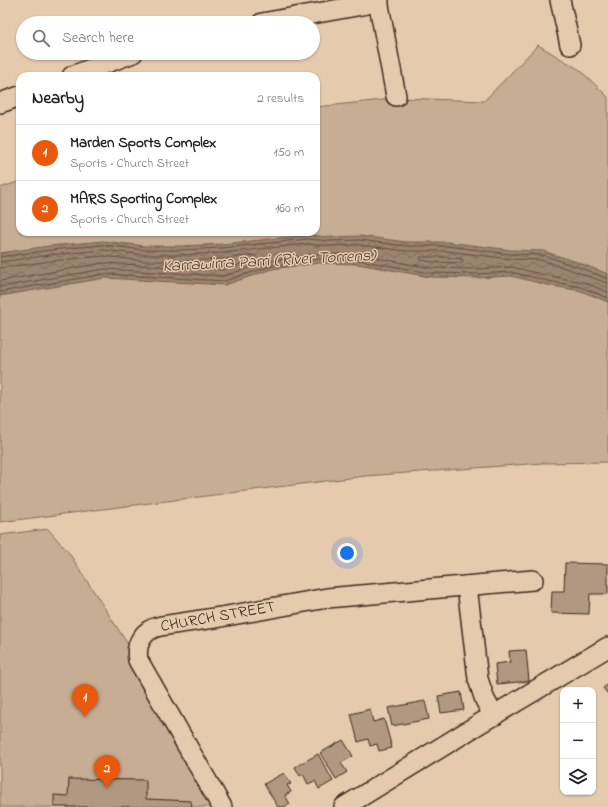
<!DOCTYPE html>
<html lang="en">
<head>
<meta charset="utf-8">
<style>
  :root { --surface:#fff; --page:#f6f6f6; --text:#202124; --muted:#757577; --line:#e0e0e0; --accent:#ea580c }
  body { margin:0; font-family:"Indie Flower",sans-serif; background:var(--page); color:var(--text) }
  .controls { position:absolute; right:12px; bottom:12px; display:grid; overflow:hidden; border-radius:8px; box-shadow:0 1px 3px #0004 }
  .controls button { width:36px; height:36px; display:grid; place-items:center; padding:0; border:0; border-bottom:1px solid var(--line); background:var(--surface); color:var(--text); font:20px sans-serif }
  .you { position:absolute; left:347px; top:553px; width:14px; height:14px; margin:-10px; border:3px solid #fff; border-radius:50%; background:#1a73e8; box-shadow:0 0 0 6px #1a73e833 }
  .badge { display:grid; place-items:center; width:26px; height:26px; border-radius:50%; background:var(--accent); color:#fff; font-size:13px; font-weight:700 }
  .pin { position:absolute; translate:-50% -33px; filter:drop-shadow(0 1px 2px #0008) }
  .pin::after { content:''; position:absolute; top:21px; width:14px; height:12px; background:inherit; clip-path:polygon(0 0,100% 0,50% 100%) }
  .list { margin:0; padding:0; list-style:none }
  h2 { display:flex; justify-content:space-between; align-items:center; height:52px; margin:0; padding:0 16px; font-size:17px }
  h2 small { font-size:13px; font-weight:400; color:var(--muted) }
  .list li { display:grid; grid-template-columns:26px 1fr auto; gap:12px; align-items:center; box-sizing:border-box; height:56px; padding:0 16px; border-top:1px solid var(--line) }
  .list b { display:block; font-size:15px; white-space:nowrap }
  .list p { margin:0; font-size:13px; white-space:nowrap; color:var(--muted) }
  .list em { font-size:13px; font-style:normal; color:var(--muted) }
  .icon { flex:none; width:22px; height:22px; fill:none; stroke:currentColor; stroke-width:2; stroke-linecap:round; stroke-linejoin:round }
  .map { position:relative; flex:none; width:608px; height:807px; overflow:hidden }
  .search { position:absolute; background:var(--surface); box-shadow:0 1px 3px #0004; left:16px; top:16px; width:304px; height:44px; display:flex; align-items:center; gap:10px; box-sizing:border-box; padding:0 14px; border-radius:22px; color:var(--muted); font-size:15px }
  .panel { position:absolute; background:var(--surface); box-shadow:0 1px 3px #0004; left:16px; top:72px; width:304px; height:164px; border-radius:12px }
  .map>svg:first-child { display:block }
</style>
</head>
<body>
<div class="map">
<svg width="608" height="807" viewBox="0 0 608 807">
  <defs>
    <pattern id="water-waves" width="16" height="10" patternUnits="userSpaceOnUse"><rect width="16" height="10" fill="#9c856f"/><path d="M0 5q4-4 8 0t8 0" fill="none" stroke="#806d5b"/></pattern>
  </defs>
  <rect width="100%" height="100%" fill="#e6caad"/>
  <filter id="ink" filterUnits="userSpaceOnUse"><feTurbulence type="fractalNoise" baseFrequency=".025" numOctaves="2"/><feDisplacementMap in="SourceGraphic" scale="8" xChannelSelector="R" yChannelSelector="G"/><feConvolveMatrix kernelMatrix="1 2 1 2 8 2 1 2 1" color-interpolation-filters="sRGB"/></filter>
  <g filter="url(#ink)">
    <!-- green -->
    <g fill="#c7ad93" stroke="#816c58">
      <polygon points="538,45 580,70 608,97 608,462 543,463 365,476 0,522 0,188 20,181 20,232 316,232 316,107 402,98 484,101"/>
      <polygon points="48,529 69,553 138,660 222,807 0,807 0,535"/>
    </g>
    <!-- water -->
    <polygon fill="url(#water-waves)" stroke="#75614f" points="308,235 330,237 360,236 406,242 447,242 511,250 543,251 577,262 608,274 608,302 581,291 547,285 511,276 477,278 430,277 358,264 319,263 272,269 225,285 105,278 0,296 0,253 49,246 103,241 145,246 180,246 222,244"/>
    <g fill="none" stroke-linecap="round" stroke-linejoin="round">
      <!-- shore -->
      <g stroke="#624e3e" stroke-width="1">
        <polyline points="0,257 50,250 103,245 145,250 180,250 222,248 307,239 330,241 360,240 406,246 447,246 510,254 542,255 576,266 605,278 608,278"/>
        <polygon points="421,257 446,257 462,259 463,261 462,263 432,262 421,260 420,259"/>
        <polyline points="0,262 50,255 103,250 145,255 181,255 222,253 307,244 330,246 360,245 406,251 446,251 510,259 542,260 574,271 604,282 608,283"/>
        <polyline points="0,268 51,261 103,256 144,261 180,261 223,259 255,255 257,257 255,259 223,270 103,263 0,281"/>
        <polyline points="0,287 104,269 224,276 270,261 318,254 360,255 431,268 477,269 512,267 549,276 583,282 608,292"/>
        <polyline points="0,292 105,274 225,281 271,266 319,259 359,260 430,273 477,274 511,272 548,281 581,287 608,298"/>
      </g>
    </g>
    <!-- building -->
    <g fill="#b29880" stroke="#3b2a1e">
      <polygon points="565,563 608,564 608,594 590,594 589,614 551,613 552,591 564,591"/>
      <polygon points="526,650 529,681 497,684 495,664 510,662 509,651"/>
      <polygon points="608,684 608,694 603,688"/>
      <polygon points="461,692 464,710 441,713 438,696"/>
      <polygon points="425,701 429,719 392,726 388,708"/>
      <polygon points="370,709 373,722 384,719 392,748 379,751 377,744 370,746 368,739 358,742 351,714"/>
      <polygon points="343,740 353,756 341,763 347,772 336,779 320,753"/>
      <polygon points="318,754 333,781 319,789 315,781 308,784 303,774 300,776 295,767"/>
      <polygon points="284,773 291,784 287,785 291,792 285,795 290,804 284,807 278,807 264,784"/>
      <polygon points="69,779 146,780 146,799 191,801 192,807 54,807 54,795 68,796"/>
    </g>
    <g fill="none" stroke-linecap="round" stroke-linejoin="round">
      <defs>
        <g id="minor">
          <polyline points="378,0 396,96"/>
          <polyline points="560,0 570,45"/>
          <polyline points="262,23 379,2"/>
          <polyline points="72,76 133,53"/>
          <polyline points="0,103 20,96"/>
          <polyline points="467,586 478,679 485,700 494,716"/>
          <path d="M 222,807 L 138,660 C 135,644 143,629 161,626 L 221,617 L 327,598 L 533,580"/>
          <polyline points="344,807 479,724 608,647"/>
        </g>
      </defs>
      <!-- minor casing -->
      <use href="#minor" stroke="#3b2a1e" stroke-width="22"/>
      <!-- minor -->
      <use href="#minor" stroke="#e6caad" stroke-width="19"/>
    </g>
  </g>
  <g text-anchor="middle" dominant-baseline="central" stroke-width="3" stroke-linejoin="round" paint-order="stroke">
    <!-- street labels -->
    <g font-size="16" fill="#3b2a1e" stroke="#e6caad">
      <text transform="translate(218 617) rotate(-10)">CHURCH STREET</text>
    </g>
    <!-- water labels -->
    <g font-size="17" font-style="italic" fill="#4e3c2e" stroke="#e6caad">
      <text transform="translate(269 261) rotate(-3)">Karrawirra Parri (River Torrens)</text>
    </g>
  </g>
</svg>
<div class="controls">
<button>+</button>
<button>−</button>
<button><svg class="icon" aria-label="layers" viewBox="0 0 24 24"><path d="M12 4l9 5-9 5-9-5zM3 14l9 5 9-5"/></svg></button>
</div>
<div class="you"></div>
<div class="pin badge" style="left:85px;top:717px">1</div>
<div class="pin badge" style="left:107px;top:788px">2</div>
<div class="search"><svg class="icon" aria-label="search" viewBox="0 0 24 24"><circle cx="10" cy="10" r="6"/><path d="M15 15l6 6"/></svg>Search here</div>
<section class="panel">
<h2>Nearby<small>2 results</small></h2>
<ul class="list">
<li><span class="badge">1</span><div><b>Marden Sports Complex</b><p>Sports · Church Street</p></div><em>150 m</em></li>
<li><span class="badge">2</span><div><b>MARS Sporting Complex</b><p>Sports · Church Street</p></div><em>160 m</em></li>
</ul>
</section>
</div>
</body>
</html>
